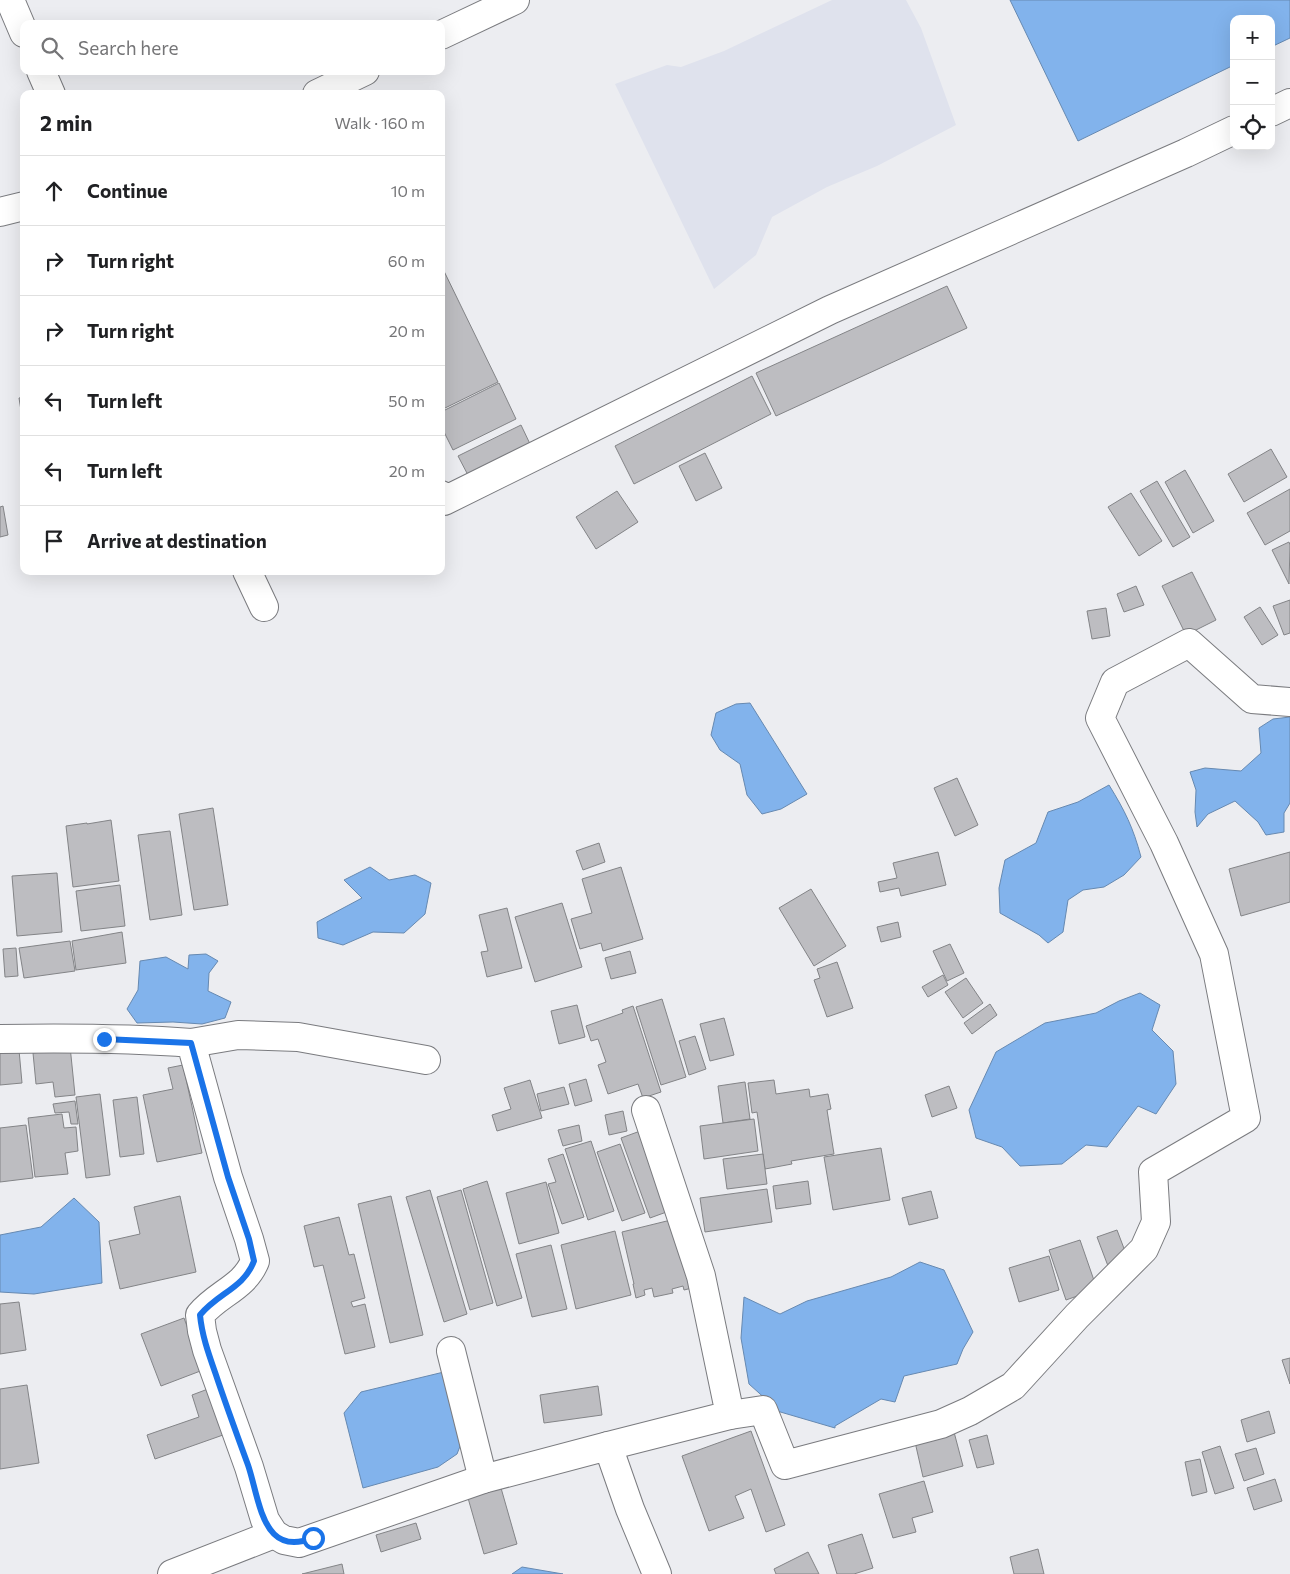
<!DOCTYPE html>
<html lang="en">
<head>
<meta charset="utf-8">
<style>
  :root { --surface:#fff; --page:#f2f2f2; --text:#202124; --muted:#757577; --line:#e0e0e0 }
  body { margin:0; font-family:Commissioner,sans-serif; background:var(--page); color:var(--text) }
  .controls { position:absolute; right:15px; top:15px; display:grid; overflow:hidden; border-radius:10px; box-shadow:0 5px 20px #0002 }
  .controls button { width:45px; height:45px; display:grid; place-items:center; padding:0; border:0; border-bottom:1px solid var(--line); background:var(--surface); color:var(--text); font:25px sans-serif }
  .stop { position:absolute; width:15px; height:15px; margin:-11px; border:4px solid #1a73e8; border-radius:50%; background:#fff }
  .stop.end { background:#1a73e8; border-color:#fff; box-shadow:0 1px 5px #0008 }
  .list { margin:0; padding:0; list-style:none }
  h2 { display:flex; justify-content:space-between; align-items:center; height:65px; margin:0; padding:0 20px; font-size:21px }
  h2 small { font-size:16px; font-weight:400; color:var(--muted) }
  .list li { display:grid; grid-template-columns:32px 1fr auto; gap:15px; align-items:center; box-sizing:border-box; height:70px; padding:0 20px; border-top:1px solid var(--line) }
  .list b { display:block; font-size:19px; white-space:nowrap }
  .list em { font-size:16px; font-style:normal; color:var(--muted) }
  .icon { flex:none; width:28px; height:28px; fill:none; stroke:currentColor; stroke-width:2; stroke-linecap:round; stroke-linejoin:round }
  .map { position:relative; flex:none; width:1290px; height:1574px; overflow:hidden }
  .search { position:absolute; background:var(--surface); box-shadow:0 5px 20px #0002; left:20px; top:20px; width:425px; height:55px; display:flex; align-items:center; gap:12px; box-sizing:border-box; padding:0 18px; border-radius:10px; color:var(--muted); font-size:19px }
  .panel { position:absolute; background:var(--surface); box-shadow:0 5px 20px #0002; left:20px; top:90px; width:425px; height:485px; border-radius:10px }
  .map>svg:first-child { display:block }
</style>
</head>
<body>
<div class="map">
<svg width="1290" height="1574" viewBox="0 0 1290 1574">
  <rect width="100%" height="100%" fill="#ecedf1"/>
  <polygon fill="#dfe2ed" points="832,0 906,0 921,28 956,125 877,166 827,187 772,217 756,255 714,289 615,84 667,65 681,67 724,51"/>
  <g fill="#82b3ec" stroke="#6689b1">
    <polygon points="1010,0 1290,0 1290,38 1271,47 1271,19 1234,19 1234,65 1078,141"/>
    <polygon points="750,703 807,794 781,809 762,814 747,795 740,764 720,750 711,735 716,713 736,704"/>
    <polygon points="1290,717 1290,803 1284,813 1284,832 1266,835 1258,822 1235,801 1208,814 1197,827 1195,812 1196,790 1190,772 1205,768 1241,771 1261,753 1259,728 1273,719"/>
    <path d="M1109 785C1125 811 1133 827 1141 857L1124 875 1104 887 1083 890 1068 900 1063 932 1048 943 1039 935 1000 913 999 888 1005 860 1036 843 1048 812 1078 802Z"/>
    <polygon points="370,867 389,880 415,875 431,883 425,914 404,933 373,932 343,945 318,938 317,922 362,898 344,880"/>
    <polygon points="206,954 218,961 209,973 208,991 231,1002 225,1018 202,1024 173,1022 137,1023 127,1009 138,990 140,961 166,957 188,969 189,955"/>
    <polygon points="1140,993 1160,1005 1152,1030 1173,1051 1176,1084 1156,1114 1138,1106 1107,1147 1086,1145 1062,1164 1020,1166 1002,1147 976,1138 969,1110 996,1052 1045,1023 1096,1013 1119,1001"/>
    <polygon points="74,1198 99,1222 102,1283 34,1294 0,1292 0,1235 41,1227"/>
    <polygon points="920,1262 944,1270 973,1332 963,1349 957,1364 904,1376 895,1402 881,1399 835,1426 835,1428 777,1411 769,1402 749,1384 741,1338 744,1297 780,1314 807,1301 891,1277"/>
    <polygon points="448,1371 466,1431 457,1454 438,1467 363,1488 344,1413 361,1392"/>
    <polygon points="522,1567 563,1574 512,1574"/>
  </g>
  <g fill="#bdbdc1" stroke="#838487">
    <polygon points="441,265 498,382 441,410"/>
    <polygon points="947,286 967,328 776,416 756,373"/>
    <polygon points="752,376 771,414 634,484 615,446"/>
    <polygon points="499,383 516,419 453,450 441,426 441,412"/>
    <polygon points="24,397 24,422 23,423 19,398"/>
    <polygon points="521,425 531,446 469,477 458,456"/>
    <polygon points="1271,449 1287,477 1244,502 1228,474"/>
    <polygon points="705,453 722,488 696,501 679,466"/>
    <polygon points="1185,470 1214,521 1193,533 1165,482"/>
    <polygon points="1157,481 1190,537 1173,547 1140,491"/>
    <polygon points="1290,489 1290,531 1265,545 1247,513"/>
    <polygon points="617,491 638,522 596,549 576,517"/>
    <polygon points="1131,493 1162,541 1139,556 1108,507"/>
    <polygon points="3,506 8,535 0,537 0,507"/>
    <polygon points="1289,542 1290,545 1289,584 1272,550"/>
    <polygon points="1192,572 1216,620 1186,635 1162,586"/>
    <polygon points="1136,586 1144,605 1124,612 1117,594"/>
    <polygon points="1290,600 1290,633 1284,635 1273,606"/>
    <polygon points="1260,607 1278,635 1262,645 1244,617"/>
    <polygon points="1106,608 1110,636 1092,639 1087,611"/>
    <polygon points="957,778 978,825 955,836 934,788"/>
    <polygon points="213,808 228,905 194,910 179,814"/>
    <polygon points="111,820 119,881 73,887 66,826 87,823 87,824"/>
    <polygon points="170,831 182,915 150,920 138,835"/>
    <polygon points="599,843 605,862 583,870 576,851"/>
    <polygon points="938,852 946,885 901,896 899,888 880,892 878,882 897,878 893,863"/>
    <polygon points="1290,852 1290,902 1241,916 1229,869"/>
    <polygon points="621,867 643,939 603,951 601,943 580,949 571,919 592,913 582,879"/>
    <polygon points="57,873 62,932 17,936 12,876"/>
    <polygon points="120,885 125,926 81,931 76,891"/>
    <polygon points="811,889 846,946 814,966 779,908"/>
    <polygon points="562,903 582,967 535,982 515,917"/>
    <polygon points="507,908 522,968 487,977 481,952 488,951 479,915"/>
    <polygon points="898,922 901,937 881,942 877,927"/>
    <polygon points="122,932 126,963 76,970 72,941"/>
    <polygon points="70,941 75,971 24,978 19,948"/>
    <polygon points="950,944 964,973 947,981 933,951"/>
    <polygon points="16,948 18,976 5,977 3,949"/>
    <polygon points="630,951 636,973 611,979 605,958"/>
    <polygon points="837,962 853,1008 827,1017 814,980 820,978 817,969"/>
    <polygon points="943,975 948,985 928,997 922,987"/>
    <polygon points="966,978 983,1003 963,1018 945,992"/>
    <polygon points="662,999 686,1077 661,1085 636,1007"/>
    <polygon points="990,1004 997,1015 972,1034 964,1023"/>
    <polygon points="577,1005 585,1037 559,1044 551,1011"/>
    <polygon points="633,1006 661,1092 643,1098 638,1084 608,1094 598,1065 606,1062 598,1039 591,1041 586,1026 623,1013 622,1010"/>
    <polygon points="724,1018 734,1055 710,1061 700,1024"/>
    <polygon points="695,1036 706,1069 689,1075 679,1041"/>
    <polygon points="70,1046 75,1095 55,1097 53,1082 36,1084 33,1053 50,1051"/>
    <polygon points="19,1050 22,1083 0,1085 0,1052"/>
    <polygon points="183,1065 202,1153 157,1162 143,1095 173,1089 168,1068"/>
    <polygon points="586,1079 592,1101 575,1106 569,1084"/>
    <polygon points="530,1080 542,1118 497,1131 492,1115 511,1109 504,1088"/>
    <polygon points="774,1080 776,1094 809,1089 810,1097 828,1094 831,1109 827,1110 834,1154 791,1161 792,1164 765,1169 757,1112 752,1113 748,1083"/>
    <polygon points="745,1082 750,1119 723,1123 718,1086"/>
    <polygon points="949,1086 957,1108 932,1117 925,1095"/>
    <polygon points="564,1087 569,1104 541,1111 537,1094"/>
    <polygon points="100,1094 110,1175 86,1178 76,1097"/>
    <polygon points="137,1097 144,1154 120,1157 113,1100"/>
    <polygon points="75,1101 78,1124 71,1124 69,1112 55,1113 53,1104"/>
    <polygon points="623,1111 627,1131 609,1135 605,1115"/>
    <polygon points="62,1114 64,1128 76,1127 78,1151 65,1153 68,1174 35,1177 28,1118"/>
    <polygon points="754,1119 758,1151 704,1159 700,1126"/>
    <polygon points="26,1125 33,1178 0,1182 0,1128"/>
    <polygon points="579,1125 582,1141 563,1146 558,1130"/>
    <polygon points="643,1130 672,1210 650,1218 621,1138"/>
    <polygon points="591,1141 614,1211 588,1220 565,1149"/>
    <polygon points="620,1144 645,1213 622,1221 597,1152"/>
    <polygon points="881,1148 890,1200 833,1210 824,1157"/>
    <polygon points="563,1154 584,1217 562,1224 548,1184 556,1182 548,1159"/>
    <polygon points="763,1154 767,1184 727,1189 723,1159"/>
    <polygon points="487,1181 522,1298 497,1306 463,1189"/>
    <polygon points="808,1181 811,1204 776,1209 773,1186"/>
    <polygon points="546,1182 559,1233 519,1244 506,1193"/>
    <polygon points="767,1189 772,1222 705,1232 700,1198"/>
    <polygon points="430,1190 467,1314 444,1322 406,1197"/>
    <polygon points="461,1190 493,1303 470,1310 437,1197"/>
    <polygon points="931,1191 938,1218 909,1225 902,1198"/>
    <polygon points="180,1196 196,1272 120,1289 109,1241 140,1234 134,1207"/>
    <polygon points="391,1196 423,1335 390,1343 358,1204"/>
    <polygon points="339,1217 349,1255 354,1254 365,1298 351,1302 353,1307 365,1304 375,1347 345,1354 323,1265 314,1267 304,1226"/>
    <polygon points="679,1218 696,1287 684,1290 683,1286 672,1289 673,1293 654,1297 652,1288 644,1290 645,1295 636,1298 633,1284 634,1284 622,1232"/>
    <polygon points="1117,1230 1128,1259 1108,1266 1097,1237"/>
    <polygon points="615,1231 631,1295 576,1309 561,1245"/>
    <polygon points="1080,1240 1097,1289 1066,1300 1049,1250"/>
    <polygon points="551,1245 567,1309 532,1317 516,1254"/>
    <polygon points="1049,1256 1059,1290 1019,1302 1009,1268"/>
    <polygon points="19,1302 26,1350 0,1354 0,1304"/>
    <polygon points="184,1318 203,1370 161,1386 141,1334"/>
    <polygon points="1290,1358 1290,1384 1282,1360"/>
    <polygon points="27,1385 39,1463 0,1469 0,1389"/>
    <polygon points="598,1386 602,1415 544,1423 540,1395"/>
    <polygon points="208,1389 223,1435 155,1459 147,1435 199,1417 192,1395"/>
    <polygon points="1269,1411 1275,1433 1247,1442 1241,1420"/>
    <polygon points="751,1431 785,1525 766,1532 751,1489 735,1496 744,1518 709,1531 682,1456"/>
    <polygon points="954,1432 963,1466 923,1477 915,1442"/>
    <polygon points="987,1435 994,1464 977,1468 969,1440"/>
    <polygon points="1220,1446 1234,1488 1215,1494 1202,1452"/>
    <polygon points="1256,1448 1264,1474 1244,1481 1235,1454"/>
    <polygon points="1200,1459 1207,1492 1192,1496 1185,1462"/>
    <polygon points="1275,1479 1282,1501 1254,1510 1247,1488"/>
    <polygon points="499,1481 517,1544 484,1554 466,1491"/>
    <polygon points="924,1481 933,1512 912,1518 916,1532 893,1538 879,1494"/>
    <polygon points="416,1523 421,1539 381,1552 376,1535"/>
    <polygon points="862,1534 873,1568 854,1574 837,1574 828,1545"/>
    <polygon points="1038,1549 1044,1574 1014,1574 1010,1557"/>
    <polygon points="808,1552 819,1574 776,1574 774,1569"/>
    <polygon points="342,1564 344,1574 302,1574"/>
  </g>
  <g fill="none" stroke-linecap="round" stroke-linejoin="round">
    <defs>
      <g id="minor">
        <polyline points="10,0 24,33"/>
        <polyline points="441,35 515,0"/>
        <polyline points="41,71 51,94"/>
        <polyline points="317,94 365,71"/>
        <polyline points="1271,112 1290,103"/>
        <polyline points="0,212 24,206"/>
        <polyline points="441,495 444,501 830,310 1186,153 1234,130"/>
        <polyline points="247,571 264,607"/>
        <path d="M0 1039C64 1038 128 1038 191 1043L228 1177 249 1239 255 1261C244 1288 218 1293 200 1315L202 1331 207 1350 249 1467 265 1520 274 1534 284 1540 299 1543 483 1479 608 1446 630 1509 657 1574"/>
        <polyline points="191,1043 238,1035 298,1037 426,1060"/>
        <polyline points="451,1351 483,1479"/>
        <polyline points="730,1415 763,1410 785,1465 941,1424 970,1411 1013,1386 1077,1316 1144,1249 1156,1222 1153,1172 1246,1118 1214,954 1164,843 1100,718 1115,682 1189,643 1252,699 1290,702"/>
        <polyline points="608,1446 730,1415 701,1276 646,1110"/>
        <polyline points="172,1574 274,1534"/>
      </g>
    </defs>
    <use href="#minor" stroke="#7a7b7f" stroke-width="30"/>
    <use href="#minor" stroke="#fff" stroke-width="28"/>
  </g>
  <g fill="none" stroke-linecap="round" stroke-linejoin="round">
    <path stroke="#1a73e8" stroke-width="6" d="M104 1039 191 1043 228 1177 249 1239 254 1261C244 1288 218 1293 200 1315 202 1336 209 1355 216 1375 226 1405 237 1435 248 1465 255 1485 259 1519 274 1534 285 1545 300 1543 313 1538"/>
  </g>
</svg>
<div class="controls">
<button>+</button>
<button>−</button>
<button><svg class="icon" aria-label="locate" viewBox="0 0 24 24"><circle cx="12" cy="12" r="6"/><path d="M12 2v4M12 18v4M2 12h4M18 12h4"/></svg></button>
</div>
<div class="stop" style="left:313px;top:1538px"></div>
<div class="stop end" style="left:104px;top:1039px"></div>
<div class="search"><svg class="icon" aria-label="search" viewBox="0 0 24 24"><circle cx="10" cy="10" r="6"/><path d="M15 15l6 6"/></svg>Search here</div>
<section class="panel">
<h2>2 min<small>Walk · 160 m</small></h2>
<ul class="list">
<li><svg class="icon" aria-label="ahead" viewBox="0 0 24 24"><path d="M12 20V5M6 11l6-6 6 6"/></svg><div><b>Continue</b></div><em>10 m</em></li>
<li><svg class="icon" aria-label="right" viewBox="0 0 24 24"><path d="M7 20v-9h11M14 6l5 5-5 5"/></svg><div><b>Turn right</b></div><em>60 m</em></li>
<li><svg class="icon" aria-label="right" viewBox="0 0 24 24"><path d="M7 20v-9h11M14 6l5 5-5 5"/></svg><div><b>Turn right</b></div><em>20 m</em></li>
<li><svg class="icon" aria-label="left" viewBox="0 0 24 24"><path d="M17 20v-9H6M10 6l-5 5 5 5"/></svg><div><b>Turn left</b></div><em>50 m</em></li>
<li><svg class="icon" aria-label="left" viewBox="0 0 24 24"><path d="M17 20v-9H6M10 6l-5 5 5 5"/></svg><div><b>Turn left</b></div><em>20 m</em></li>
<li><svg class="icon" aria-label="arrive" viewBox="0 0 24 24"><path d="M6 21V4h12l-3 4 3 4H6"/></svg><div><b>Arrive at destination</b></div></li>
</ul>
</section>
</div>
</body>
</html>
